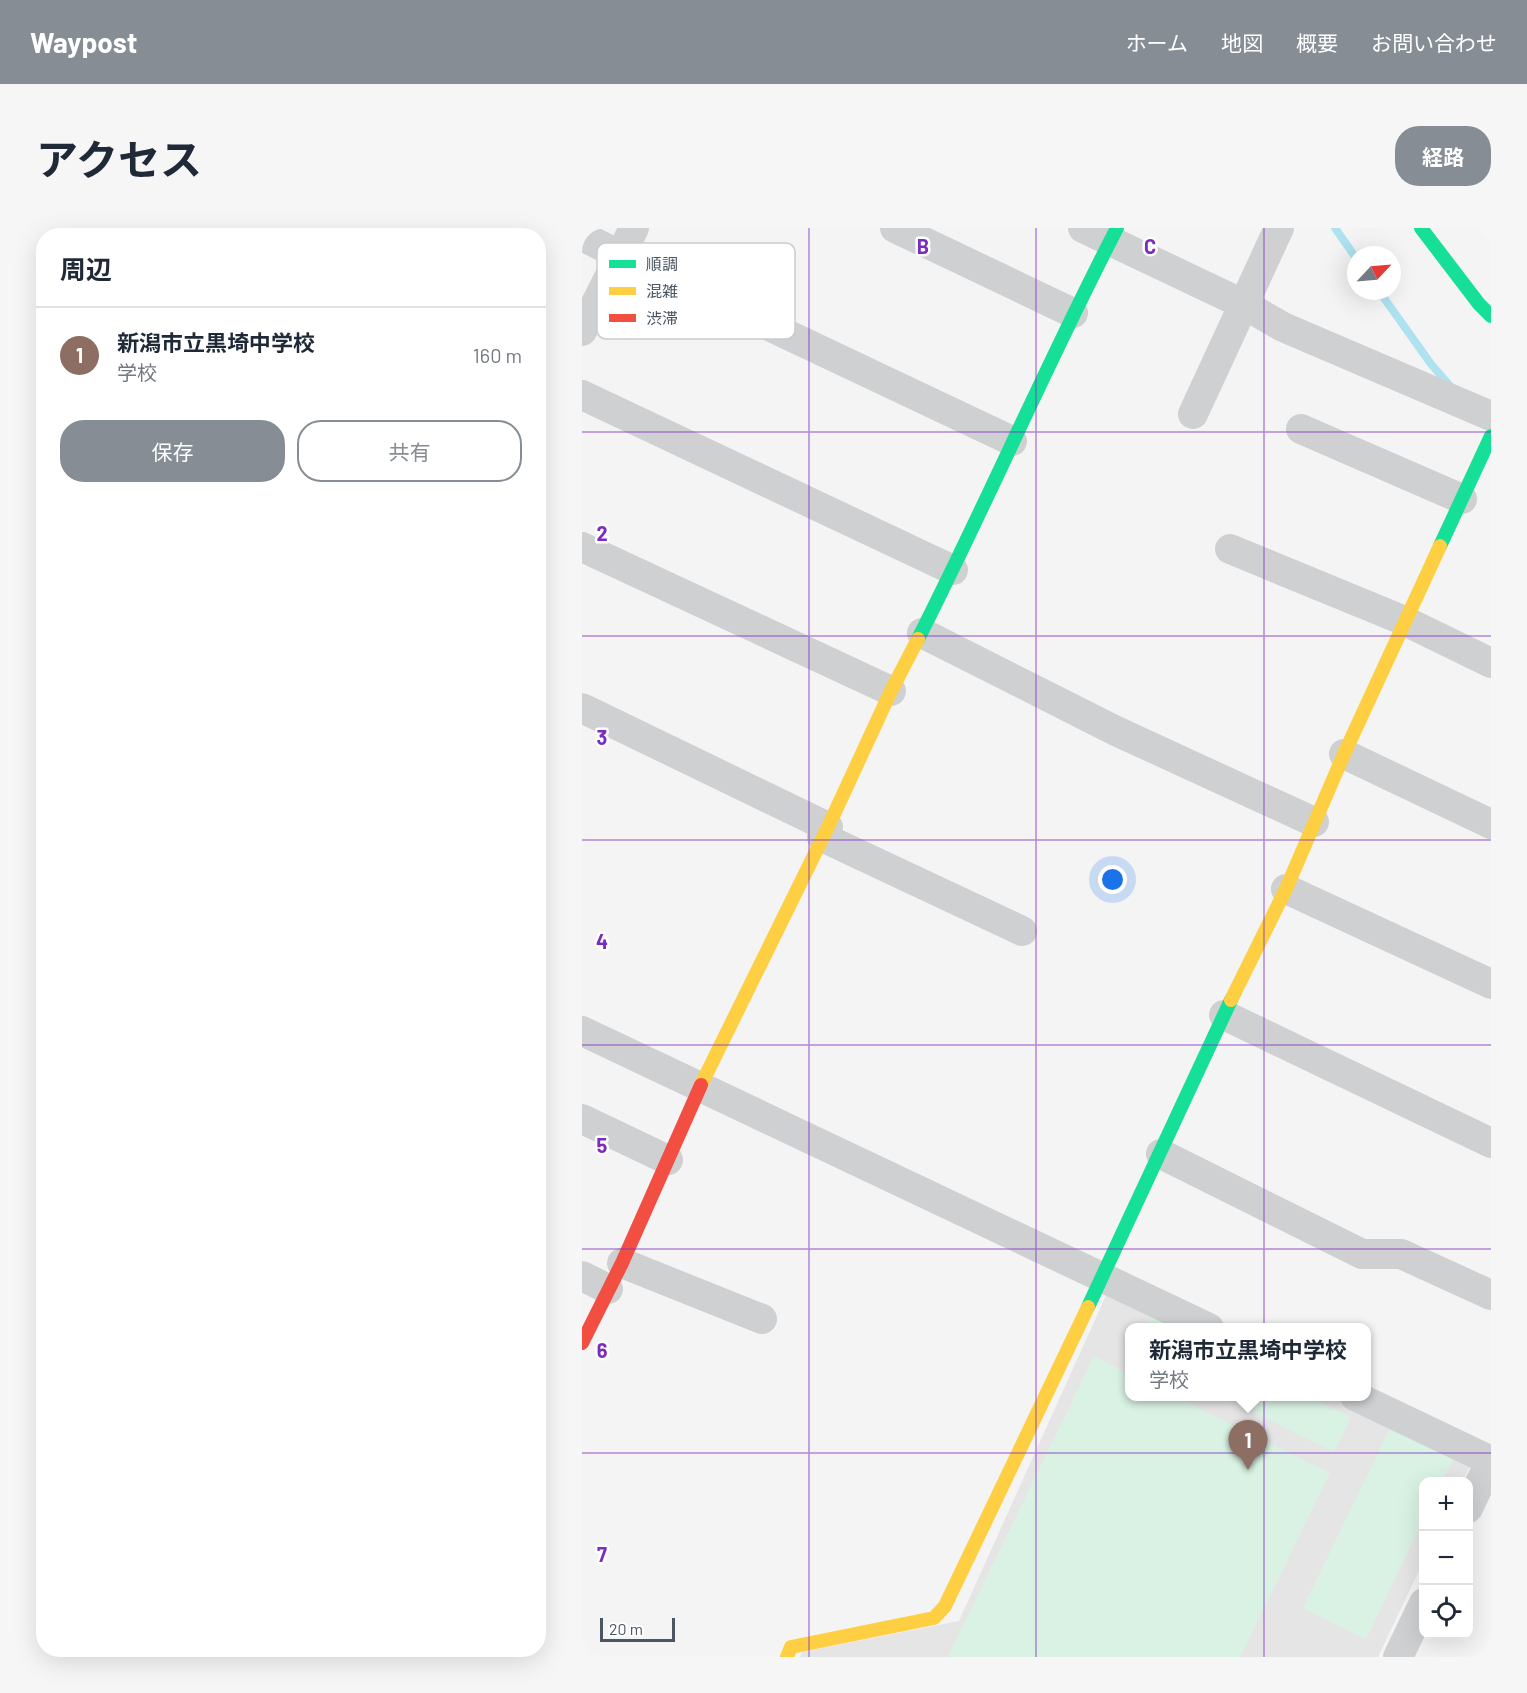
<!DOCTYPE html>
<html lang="ja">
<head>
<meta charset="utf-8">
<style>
  :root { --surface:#fff; --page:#f6f6f7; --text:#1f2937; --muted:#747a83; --line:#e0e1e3; --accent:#868d94 }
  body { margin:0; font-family:Barlow,"Noto Sans JP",sans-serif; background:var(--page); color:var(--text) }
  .controls { position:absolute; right:18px; bottom:18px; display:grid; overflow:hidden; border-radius:12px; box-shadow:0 6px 24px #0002 }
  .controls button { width:54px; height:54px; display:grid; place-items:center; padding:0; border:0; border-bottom:2px solid var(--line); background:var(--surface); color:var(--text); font:30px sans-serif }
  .compass { position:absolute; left:765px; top:18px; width:54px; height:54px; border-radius:50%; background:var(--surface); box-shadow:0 6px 24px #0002; rotate:64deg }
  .scale { position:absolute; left:18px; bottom:15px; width:75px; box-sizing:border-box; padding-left:6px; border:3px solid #4a5661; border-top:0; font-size:16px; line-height:21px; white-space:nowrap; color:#4a5661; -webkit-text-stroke:4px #fff; paint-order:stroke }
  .you { position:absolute; left:531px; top:652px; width:21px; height:21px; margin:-15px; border:4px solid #fff; border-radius:50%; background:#1a73e8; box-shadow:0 0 0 9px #1a73e833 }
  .badge { display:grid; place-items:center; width:39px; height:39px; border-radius:50%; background:var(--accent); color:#fff; font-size:20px; font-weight:700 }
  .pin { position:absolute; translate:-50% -50px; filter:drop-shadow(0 2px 3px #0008) }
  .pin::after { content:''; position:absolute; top:32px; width:21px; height:18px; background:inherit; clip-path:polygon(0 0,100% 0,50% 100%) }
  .popup { position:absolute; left:543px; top:1095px; width:246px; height:78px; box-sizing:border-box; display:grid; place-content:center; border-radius:12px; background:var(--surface); filter:drop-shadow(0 2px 4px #0005); font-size:20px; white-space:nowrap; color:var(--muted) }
  .popup b { font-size:22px; color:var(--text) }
  .popup::after { content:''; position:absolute; left:50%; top:100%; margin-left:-12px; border:12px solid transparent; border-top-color:var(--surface) }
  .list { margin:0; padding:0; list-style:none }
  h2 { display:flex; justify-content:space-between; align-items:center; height:78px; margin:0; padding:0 24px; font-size:26px }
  h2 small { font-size:20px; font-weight:400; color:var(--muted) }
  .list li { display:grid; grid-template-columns:39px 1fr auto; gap:18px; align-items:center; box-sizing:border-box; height:96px; padding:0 24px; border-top:2px solid var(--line) }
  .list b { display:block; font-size:22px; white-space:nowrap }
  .list p { margin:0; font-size:20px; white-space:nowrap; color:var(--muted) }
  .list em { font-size:20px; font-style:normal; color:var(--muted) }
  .actions { display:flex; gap:12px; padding:18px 24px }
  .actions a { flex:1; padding:14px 0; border:2px solid var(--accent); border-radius:24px; text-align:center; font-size:21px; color:var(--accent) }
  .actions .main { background:var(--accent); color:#fff }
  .icon { flex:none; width:33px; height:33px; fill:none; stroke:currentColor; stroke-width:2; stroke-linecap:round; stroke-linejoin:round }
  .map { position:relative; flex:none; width:909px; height:1429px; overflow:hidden; border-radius:24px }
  header { display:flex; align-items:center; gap:36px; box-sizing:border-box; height:84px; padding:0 30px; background:var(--accent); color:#fff }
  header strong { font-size:28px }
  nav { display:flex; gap:33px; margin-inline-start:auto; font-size:21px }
  .intro { display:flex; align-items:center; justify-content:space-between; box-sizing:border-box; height:144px; padding:0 36px }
  h1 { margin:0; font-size:42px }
  .button { padding:15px 27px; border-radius:24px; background:var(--accent); color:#fff; font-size:21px; font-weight:700 }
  main { display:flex; gap:36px; padding:0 36px }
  aside { flex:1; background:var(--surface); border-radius:24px; box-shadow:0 6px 24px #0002 }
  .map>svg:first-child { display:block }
</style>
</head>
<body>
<header>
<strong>Waypost</strong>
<nav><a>ホーム</a><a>地図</a><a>概要</a><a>お問い合わせ</a></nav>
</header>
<div class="intro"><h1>アクセス</h1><a class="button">経路</a></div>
<main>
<aside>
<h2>周辺<small></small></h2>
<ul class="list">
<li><span class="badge" style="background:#8d6e63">1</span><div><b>新潟市立黒埼中学校</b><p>学校</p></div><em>160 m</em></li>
</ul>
<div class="actions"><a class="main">保存</a><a>共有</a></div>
</aside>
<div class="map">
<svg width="909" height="1429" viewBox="0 0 909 1429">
  <rect width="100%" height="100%" fill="#f4f4f4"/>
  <polygon fill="#e6e5e6" points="531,1052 628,1099 548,1100 548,1168 768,1169 892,1230 881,1253 842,1254 841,1334 796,1429 218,1429 220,1424 377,1393"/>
  <g fill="#d9f2e3">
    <polygon points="569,1088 593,1100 564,1100"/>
    <polygon points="512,1128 547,1146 548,1168 594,1169 748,1245 658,1429 366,1429"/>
    <polygon points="679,1168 728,1169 769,1189 752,1224 671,1184"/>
    <polygon points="809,1198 872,1229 860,1253 842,1254 841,1292 784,1411 721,1380"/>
  </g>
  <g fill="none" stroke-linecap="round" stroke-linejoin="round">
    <g stroke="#aee2f0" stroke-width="8">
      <polyline points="753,0 774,30"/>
      <polyline points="797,63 849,136 868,158"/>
    </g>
    <g stroke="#ced0d2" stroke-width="30">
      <polyline points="313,0 491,85"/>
      <polyline points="501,0 663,77 701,99 909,188"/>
      <polyline points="0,8 39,28 430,213"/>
      <polyline points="0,103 52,0"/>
      <polyline points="0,167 371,342"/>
      <polyline points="611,186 697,0"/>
      <polyline points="719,201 880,271"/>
      <polyline points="0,319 309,463"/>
      <polyline points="648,321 823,393 909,435"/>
      <polyline points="340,405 534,503 732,594"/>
      <polyline points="0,480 246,599"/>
      <polyline points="762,526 909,596"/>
      <polyline points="240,609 440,703"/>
      <polyline points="704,661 909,756"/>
      <polyline points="642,787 909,915"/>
      <polyline points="0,803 627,1100"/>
      <polyline points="0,891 86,932"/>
      <polyline points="579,926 780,1026 819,1026 909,1067"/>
      <polyline points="40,1035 180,1091"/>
      <polyline points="0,1048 26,1061"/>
      <polyline points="773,1168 909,1233"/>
      <polyline points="886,1280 909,1232"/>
      <polyline points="816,1429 842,1375"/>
    </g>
    <g stroke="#16e098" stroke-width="14">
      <polyline points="839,0 897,76 909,88"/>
      <polyline points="858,318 909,208"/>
      <path d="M336 411C405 275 465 135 535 0"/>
      <polyline points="506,1079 649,772"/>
    </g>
    <g stroke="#ffcf43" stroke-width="14">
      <polyline points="649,772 704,661 762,526 858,318"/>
      <polyline points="119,857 246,599 309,463 336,411"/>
      <polyline points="205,1429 209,1419 352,1390 363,1378 506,1079"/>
    </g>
    <polyline stroke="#f24e42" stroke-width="14" points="0,1115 40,1035 119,857"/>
  </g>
  <path fill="none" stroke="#7b2cbf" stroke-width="1.5" stroke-opacity="0.55" d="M227 0V1429M454 0V1429M682 0V1429M0 204H909M0 408H909M0 612H909M0 817H909M0 1021H909M0 1225H909"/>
  <rect x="15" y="15" width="198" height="96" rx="9" fill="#fff" stroke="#c9ccd0" stroke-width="1.5"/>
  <rect x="27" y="32" width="27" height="8" fill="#16e098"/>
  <rect x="27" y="59" width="27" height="8" fill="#ffcf43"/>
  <rect x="27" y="86" width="27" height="8" fill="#f24e42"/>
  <g font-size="16" fill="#4a5661">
    <text x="64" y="42">順調</text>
    <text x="64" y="69">混雑</text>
    <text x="64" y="96">渋滞</text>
  </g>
  <g font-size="20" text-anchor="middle" font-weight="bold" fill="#7b2cbf" stroke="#fff" stroke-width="5" stroke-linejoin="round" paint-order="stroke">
    <text x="341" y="26">B</text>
    <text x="568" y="26">C</text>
    <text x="20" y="313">2</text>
    <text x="20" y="517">3</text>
    <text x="20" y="721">4</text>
    <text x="20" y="925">5</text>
    <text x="20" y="1130">6</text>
    <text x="20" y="1334">7</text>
  </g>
</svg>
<div class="controls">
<button>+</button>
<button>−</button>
<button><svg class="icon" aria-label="locate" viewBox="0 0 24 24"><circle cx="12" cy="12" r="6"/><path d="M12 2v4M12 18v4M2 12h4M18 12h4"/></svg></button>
</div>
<svg class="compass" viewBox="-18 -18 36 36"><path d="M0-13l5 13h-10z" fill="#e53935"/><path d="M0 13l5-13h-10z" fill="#747a83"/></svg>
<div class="scale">20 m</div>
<div class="you"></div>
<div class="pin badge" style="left:666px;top:1242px;background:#8d6e63">1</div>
<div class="popup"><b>新潟市立黒埼中学校</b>学校</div>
</div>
</main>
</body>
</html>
